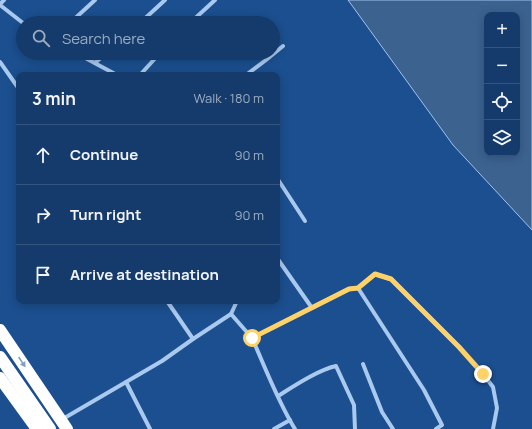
<!DOCTYPE html>
<html lang="en">
<head>
<meta charset="utf-8">
<style>
  :root { --surface:#143b6b; --page:#214673; --text:#f1f3f6; --muted:#9dadc1; --line:#33557e }
  body { margin:0; font-family:Manrope,sans-serif; background:var(--page); color:var(--text) }
  .controls { position:absolute; right:12px; top:12px; display:grid; overflow:hidden; border-radius:8px; box-shadow:0 2px 10px #0003 }
  .controls button { width:36px; height:36px; display:grid; place-items:center; padding:0; border:0; border-bottom:1px solid var(--line); background:var(--surface); color:var(--text); font:20px sans-serif }
  .stop { position:absolute; width:12px; height:12px; margin:-9px; border:3px solid #ffd166; border-radius:50%; background:#fff }
  .stop.end { background:#ffd166; border-color:#fff; box-shadow:0 1px 4px #0008 }
  .list { margin:0; padding:0; list-style:none }
  h2 { display:flex; justify-content:space-between; align-items:center; height:52px; margin:0; padding:0 16px; font-size:17px }
  h2 small { font-size:13px; font-weight:400; color:var(--muted) }
  .list li { display:grid; grid-template-columns:26px 1fr auto; gap:12px; align-items:center; box-sizing:border-box; height:60px; padding:0 16px; border-top:1px solid var(--line) }
  .list b { display:block; font-size:15px; white-space:nowrap }
  .list em { font-size:13px; font-style:normal; color:var(--muted) }
  .icon { flex:none; width:22px; height:22px; fill:none; stroke:currentColor; stroke-width:2; stroke-linecap:round; stroke-linejoin:round }
  .map { position:relative; flex:none; width:532px; height:429px; overflow:hidden }
  .search { position:absolute; background:var(--surface); box-shadow:0 2px 10px #0003; left:16px; top:16px; width:264px; height:44px; display:flex; align-items:center; gap:10px; box-sizing:border-box; padding:0 14px; border-radius:22px; color:var(--muted); font-size:15px }
  .panel { position:absolute; background:var(--surface); box-shadow:0 2px 10px #0003; left:16px; top:72px; width:264px; height:232px; border-radius:8px }
  .map>svg:first-child { display:block }
</style>
</head>
<body>
<div class="map">
<svg width="532" height="429" viewBox="0 0 532 429">
  <rect width="100%" height="100%" fill="#1b4f8f"/>
  <path fill="#3c6290" stroke="#9cc4f0" fill-rule="evenodd" d="M348 0H532V230L453 145ZM487 15H517V153H487Z"/>
  <g fill="none" stroke-linecap="round" stroke-linejoin="round">
    <g stroke="#a9c9ee" stroke-width="4">
      <polyline points="0,4 4,0"/>
      <polyline points="0,5 23,23"/>
      <polyline points="70,23 95,0"/>
      <polyline points="140,23 165,0"/>
      <polyline points="190,23 215,0"/>
      <polyline points="76,53 117,75"/>
      <polyline points="0,62 19,89"/>
      <polyline points="95,63 106,53"/>
      <polyline points="140,75 160,53"/>
      <polyline points="246,75 266,60 283,46"/>
      <polyline points="277,178 305,221"/>
      <polyline points="277,258 312,308"/>
      <polyline points="358,288 424,390 442,425 436,429"/>
      <polyline points="167,301 193,339"/>
      <polyline points="231,314 252,338"/>
      <polyline points="363,364 382,412 393,429"/>
      <polyline points="126,382 150,429"/>
      <path d="M278 396C294 386 318 370 336 366L354 405 355 429"/>
      <polyline points="61,420 162,361 193,339 231,314 237,301"/>
      <polyline points="274,429 290,420"/>
      <path d="M295 429C278 402 265 367 252 338L349 289 358 288 375 274 391 279 459 347 483 374 493 387 497 408 493 429"/>
    </g>
    <g stroke="#fff" stroke-width="12">
      <polyline points="0,330 67,429"/>
      <polyline points="0,357 50,429"/>
      <polyline points="0,378 37,429"/>
    </g>
  </g>
  <defs><path id="oneway-solid" d="M-6-.8H1V-3.2L6.5 0L1 3.2V.8H-6Z"/></defs>
  <use fill="#829ec1" href="#oneway-solid" transform="translate(22 362) rotate(56)"/>
  <g fill="none" stroke-linecap="round" stroke-linejoin="round">
    <polyline stroke="#ffd166" stroke-width="5" points="252,338 349,289 358,288 375,274 391,279 459,347 483,374"/>
  </g>
</svg>
<div class="controls">
<button>+</button>
<button>−</button>
<button><svg class="icon" aria-label="locate" viewBox="0 0 24 24"><circle cx="12" cy="12" r="6"/><path d="M12 2v4M12 18v4M2 12h4M18 12h4"/></svg></button>
<button><svg class="icon" aria-label="layers" viewBox="0 0 24 24"><path d="M12 4l9 5-9 5-9-5zM3 14l9 5 9-5"/></svg></button>
</div>
<div class="stop" style="left:252px;top:338px"></div>
<div class="stop end" style="left:483px;top:374px"></div>
<div class="search"><svg class="icon" aria-label="search" viewBox="0 0 24 24"><circle cx="10" cy="10" r="6"/><path d="M15 15l6 6"/></svg>Search here</div>
<section class="panel">
<h2>3 min<small>Walk · 180 m</small></h2>
<ul class="list">
<li><svg class="icon" aria-label="ahead" viewBox="0 0 24 24"><path d="M12 20V5M6 11l6-6 6 6"/></svg><div><b>Continue</b></div><em>90 m</em></li>
<li><svg class="icon" aria-label="right" viewBox="0 0 24 24"><path d="M7 20v-9h11M14 6l5 5-5 5"/></svg><div><b>Turn right</b></div><em>90 m</em></li>
<li><svg class="icon" aria-label="arrive" viewBox="0 0 24 24"><path d="M6 21V4h12l-3 4 3 4H6"/></svg><div><b>Arrive at destination</b></div></li>
</ul>
</section>
</div>
</body>
</html>
